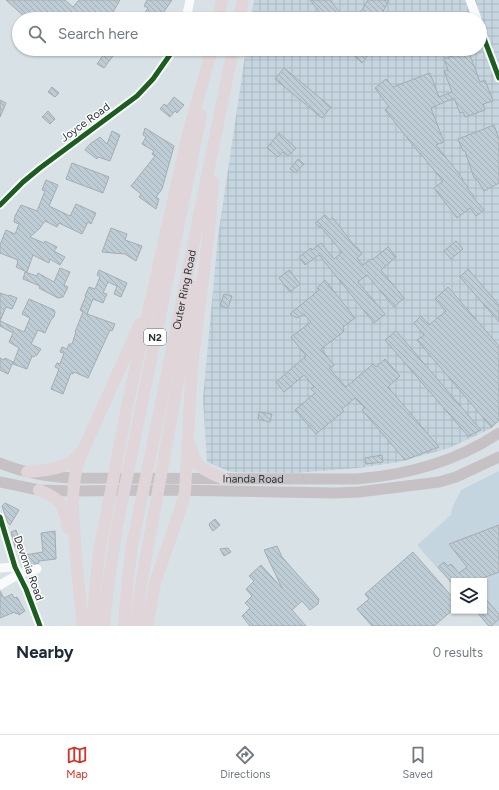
<!DOCTYPE html>
<html lang="en">
<head>
<meta charset="utf-8">
<style>
  :root { --surface:#fff; --page:#f2f2f3; --text:#1f2937; --muted:#747a83; --line:#e0e1e3; --accent:#d93025 }
  body { margin:0; font-family:Figtree,sans-serif; background:var(--page); color:var(--text) }
  .controls { position:absolute; right:12px; bottom:12px; display:grid; overflow:hidden; border-radius:0px; box-shadow:0 1px 3px #0004 }
  .controls button { width:36px; height:36px; display:grid; place-items:center; padding:0; border:0; border-bottom:1px solid var(--line); background:var(--surface); color:var(--text); font:20px sans-serif }
  .list { margin:0; padding:0; list-style:none }
  h2 { display:flex; justify-content:space-between; align-items:center; height:52px; margin:0; padding:0 16px; font-size:17px }
  h2 small { font-size:13px; font-weight:400; color:var(--muted) }
  .icon { flex:none; width:22px; height:22px; fill:none; stroke:currentColor; stroke-width:2; stroke-linecap:round; stroke-linejoin:round }
  .map { position:relative; flex:none; width:499px; height:626px; overflow:hidden }
  .search { position:absolute; background:var(--surface); box-shadow:0 1px 3px #0004; left:12px; right:12px; top:12px; height:44px; display:flex; align-items:center; gap:10px; box-sizing:border-box; padding:0 14px; border-radius:22px; color:var(--muted); font-size:15px }
  .sheet { height:108px; background:var(--surface) }
  nav { display:flex; justify-content:space-around; align-items:center; box-sizing:border-box; height:56px; border-top:1px solid var(--line); background:var(--surface); font-size:11px; color:var(--muted) }
  nav a { display:grid; justify-items:center; gap:2px }
  nav .on { color:var(--accent) }
  .map>svg:first-child { display:block }
</style>
</head>
<body>
<div class="map">
<svg width="499" height="626" viewBox="0 0 499 626">
  <defs>
    <pattern id="industrial-grid" width="8" height="8" patternUnits="userSpaceOnUse"><rect width="8" height="8" fill="#c5d5df"/><path d="M0 4h8M4 0v8" fill="none" stroke="#a9b7c0"/></pattern>
    <pattern id="building-back-hatch" width="6" height="6" patternUnits="userSpaceOnUse"><rect width="6" height="6" fill="#becdd5"/><path d="M-1 5l2 2M0 0l6 6M5-1l2 2" fill="none" stroke="#a3b0b7"/></pattern>
  </defs>
  <rect width="100%" height="100%" fill="#d8e1e5"/>
  <polygon fill="#c5d5df" points="499,471 499,626 488,626 475,611 484,611 484,581 454,581 454,587 417,545 451,515 452,508 461,490"/>
  <polygon fill="url(#industrial-grid)" points="254,0 499,0 499,422 492,428 449,448 399,462 359,468 294,473 231,472 207,462 203,398 218,237 246,49 480,49 480,19 251,19"/>
  <g fill="url(#building-back-hatch)" stroke="#a5acb0">
    <polygon points="6,0 65,0 73,7 79,0 120,0 109,19 27,19"/>
    <polygon points="147,0 172,0 161,16 159,14 156,19 147,19 143,16 148,8 144,6"/>
    <polygon points="310,0 330,0 345,19 325,19"/>
    <polygon points="368,0 389,0 379,19 371,19 360,13"/>
    <polygon points="347,49 362,49 368,55 362,63"/>
    <polygon points="468,50 480,82 485,80 493,101 483,104 485,110 465,117 463,112 460,113 454,98 431,108 444,142 436,145 463,179 462,180 468,187 467,188 474,196 473,197 484,210 476,216 470,208 457,218 434,188 443,181 420,153 420,154 385,110 389,107 375,88 386,79 393,87 430,73 439,97 452,92 444,71 448,70 444,59"/>
    <polygon points="106,51 113,56 104,68 97,64"/>
    <polygon points="284,68 331,107 322,118 275,79"/>
    <polygon points="52,87 59,93 55,97 48,92"/>
    <polygon points="174,97 184,105 177,113 175,111 170,117 160,109 164,104 167,106"/>
    <polygon points="0,100 6,103 0,117"/>
    <polygon points="48,111 55,119 50,124 42,117"/>
    <polygon points="494,125 499,139 499,183 484,191 476,178 474,178 465,151 463,151 458,139"/>
    <polygon points="145,128 174,146 162,189 156,197 159,199 156,209 139,197 141,194 131,186 155,156 152,154 154,151 142,144 146,137 143,135"/>
    <polygon points="112,131 120,135 110,161 98,157 97,159 85,150 90,144 100,137 107,144"/>
    <polygon points="279,133 296,148 288,156 283,152 278,157 267,148"/>
    <polygon points="298,159 304,164 296,173 290,169"/>
    <polygon points="72,163 109,177 103,193 66,179"/>
    <polygon points="46,180 58,185 49,206 70,216 76,204 96,213 91,224 88,222 82,234 59,223 57,227 45,221 40,228 30,237 44,243 45,241 57,247 54,251 65,257 60,265 50,259 49,263 33,255 27,272 16,267 18,262 17,262 18,260 0,253 0,245 6,230 15,234 19,224 14,222 15,216 21,205 37,211 45,191 42,190"/>
    <polygon points="325,215 330,220 333,218 356,248 357,247 362,254 357,258 363,265 371,259 372,260 388,247 396,257 381,270 404,298 394,307 367,275 358,282 385,314 374,323 319,255 305,265 299,257 311,248 312,250 321,243 334,259 342,252 320,226 319,227 315,223"/>
    <polygon points="111,228 127,234 125,240 142,246 136,261 125,254 102,252"/>
    <polygon points="456,241 463,249 451,259 444,251"/>
    <polygon points="60,268 70,272 64,285 68,287 63,297 58,298 39,288 40,286 23,279 25,272 37,276 38,273 54,282"/>
    <polygon points="468,269 499,305 499,322 460,277"/>
    <polygon points="99,270 127,283 121,297 114,294 117,286 108,282 103,293 107,294 103,303 93,299 87,314 115,324 112,331 110,330 88,378 74,372 73,374 71,373 63,394 51,389 59,369 55,367 57,363 60,364 64,353 60,352 62,347 67,349 69,344 72,344 76,332 75,332 83,312 80,310 86,296 85,296 89,287 95,289 100,277 97,275"/>
    <polygon points="289,270 300,284 290,292 279,278"/>
    <polygon points="325,280 355,318 343,327 344,329 343,332 321,349 334,365 329,368 346,387 373,364 376,367 385,359 400,376 388,387 439,447 405,460 362,410 365,408 355,398 342,409 344,411 316,434 295,410 315,393 311,389 314,387 304,375 284,392 276,382 306,356 291,337 311,322 304,314 297,318 290,314 319,290 317,288"/>
    <polygon points="448,287 499,346 499,420 491,427 417,340 424,335 414,323 421,316 429,325 446,311 435,299"/>
    <polygon points="0,293 9,296 9,295 17,298 12,309 6,307 0,321 24,332 30,318 22,314 29,299 54,310 55,312 54,317 51,320 45,333 38,330 31,344 41,349 37,355 36,355 34,357 32,356 27,369 13,364 19,348 9,342 13,333 0,326"/>
    <polygon points="224,294 232,296 228,308 220,306"/>
    <polygon points="396,331 404,340 481,430 468,436 385,340"/>
    <polygon points="0,358 4,360 5,358 13,362 8,374 0,370"/>
    <polygon points="259,412 272,414 270,422 258,419"/>
    <polygon points="382,455 383,462 366,464 365,458"/>
    <polygon points="5,503 19,510 10,525 8,523 2,506"/>
    <polygon points="215,519 220,525 213,531 210,527 209,524"/>
    <polygon points="499,525 499,572 475,581 454,581 454,585 438,567 444,562 448,566 451,564 459,573 467,567 449,544"/>
    <polygon points="16,530 21,545 15,547 11,532"/>
    <polygon points="55,531 56,559 39,561 39,563 26,566 25,555 43,552 41,533"/>
    <polygon points="277,546 282,557 319,599 318,604 310,610 302,601 292,610 306,626 250,626 242,616 250,608 245,603 252,596 246,589 254,581 249,576 261,565 282,588 264,550"/>
    <polygon points="228,548 231,552 224,556 220,549"/>
    <polygon points="413,552 454,599 454,609 434,626 372,626 357,609 369,599 365,594"/>
    <polygon points="0,591 4,598 12,594 14,598 17,597 25,611 19,615 18,613 16,614 15,612 0,618"/>
    <polygon points="484,597 499,614 499,619 491,626 489,626 476,611 484,611"/>
  </g>
  <g fill="none" stroke-linecap="round" stroke-linejoin="round">
    <g stroke="#f9fafb" stroke-width="9">
      <polyline points="470,0 477,19"/>
      <polyline points="186,19 190,0"/>
      <polyline points="480,28 499,78"/>
      <polyline points="0,205 23,182 40,168 137,96 153,79 174,49"/>
      <polyline points="0,517 15,567 26,589 40,626"/>
      <polyline points="0,568 15,567"/>
      <polyline points="0,585 19,574 37,569"/>
    </g>
    <g stroke="#c6c1c4" stroke-width="11">
      <path id="s1" d="M0 463C24 473 48 477 74 478L357 479C406 475 457 461 499 433"/>
      <polyline points="0,482 39,490 72,491 166,490 335,493 359,492 439,482 456,477 499,457"/>
    </g>
    <g stroke="#e0d5d9" stroke-width="12">
      <polyline points="218,19 222,0"/>
      <polyline points="239,19 243,0"/>
      <path d="M191 447C194 469 207 471 224 479"/>
      <path d="M27 472C47 470 68 470 80 453"/>
      <path d="M39 490C62 500 63 503 68 528"/>
      <path d="M83 626C80 598 77 571 75 543 73 512 70 487 80 457L140 324"/>
      <polyline points="93,626 94,601 99,553 127,407 188,134 212,49"/>
      <polyline points="104,626 107,595 117,526 201,115"/>
      <path id="s2" d="M124 626 128 577 132 546 233 49"/>
      <polyline points="136,626 141,585 180,370 193,287"/>
      <polyline points="147,626 155,583 183,501 185,491 192,365 209,231 213,182"/>
    </g>
    <defs>
      <g id="cycleway">
        <polyline points="480,28 499,78"/>
        <polyline points="0,205 23,182 40,168 137,96 153,79 174,49"/>
        <polyline points="0,517 15,567 26,589 40,626"/>
      </g>
    </defs>
    <use href="#cycleway" stroke="#fff" stroke-width="8"/>
    <use href="#cycleway" stroke="#1b5e20" stroke-width="5"/>
  </g>
  <g text-anchor="middle" stroke-width="3" stroke-linejoin="round" paint-order="stroke">
    <rect fill="#fff" stroke="#696d70" stroke-width="1" x="144" y="329" width="22" height="16" rx="3"/>
    <g font-size="10" font-weight="bold" fill="#292f33">
      <text x="155" y="341">N2</text>
    </g>
    <g font-size="11" fill="#292f33" stroke="#fff">
      <text transform="translate(85 122) rotate(-36)" y="4">Joyce Road</text>
      <text dy="4" stroke="none"><textPath href="#s2" startOffset="342">Outer Ring Road</textPath></text>
      <text dy="4" stroke="none"><textPath href="#s1" startOffset="255">Inanda Road</textPath></text>
      <text transform="translate(29 568) rotate(70)" y="4">Devonia Road</text>
    </g>
  </g>
</svg>
<div class="controls">
<button><svg class="icon" aria-label="layers" viewBox="0 0 24 24"><path d="M12 4l9 5-9 5-9-5zM3 14l9 5 9-5"/></svg></button>
</div>
<div class="search"><svg class="icon" aria-label="search" viewBox="0 0 24 24"><circle cx="10" cy="10" r="6"/><path d="M15 15l6 6"/></svg>Search here</div>
</div>
<section class="sheet">
<h2>Nearby<small>0 results</small></h2>
<ul class="list">
</ul>
</section>
<nav>
<a class="on"><svg class="icon" aria-label="map" viewBox="0 0 24 24"><path d="M3 6l6-2 6 2 6-2v14l-6 2-6-2-6 2zM9 4v14M15 6v14"/></svg>Map</a>
<a><svg class="icon" aria-label="directions" viewBox="0 0 24 24"><path d="M12 3l9 9-9 9-9-9zM9 14v-3h6M13 9l2 2-2 2"/></svg>Directions</a>
<a><svg class="icon" aria-label="saved" viewBox="0 0 24 24"><path d="M7 4h10v16l-5-4-5 4z"/></svg>Saved</a>
</nav>
</body>
</html>
